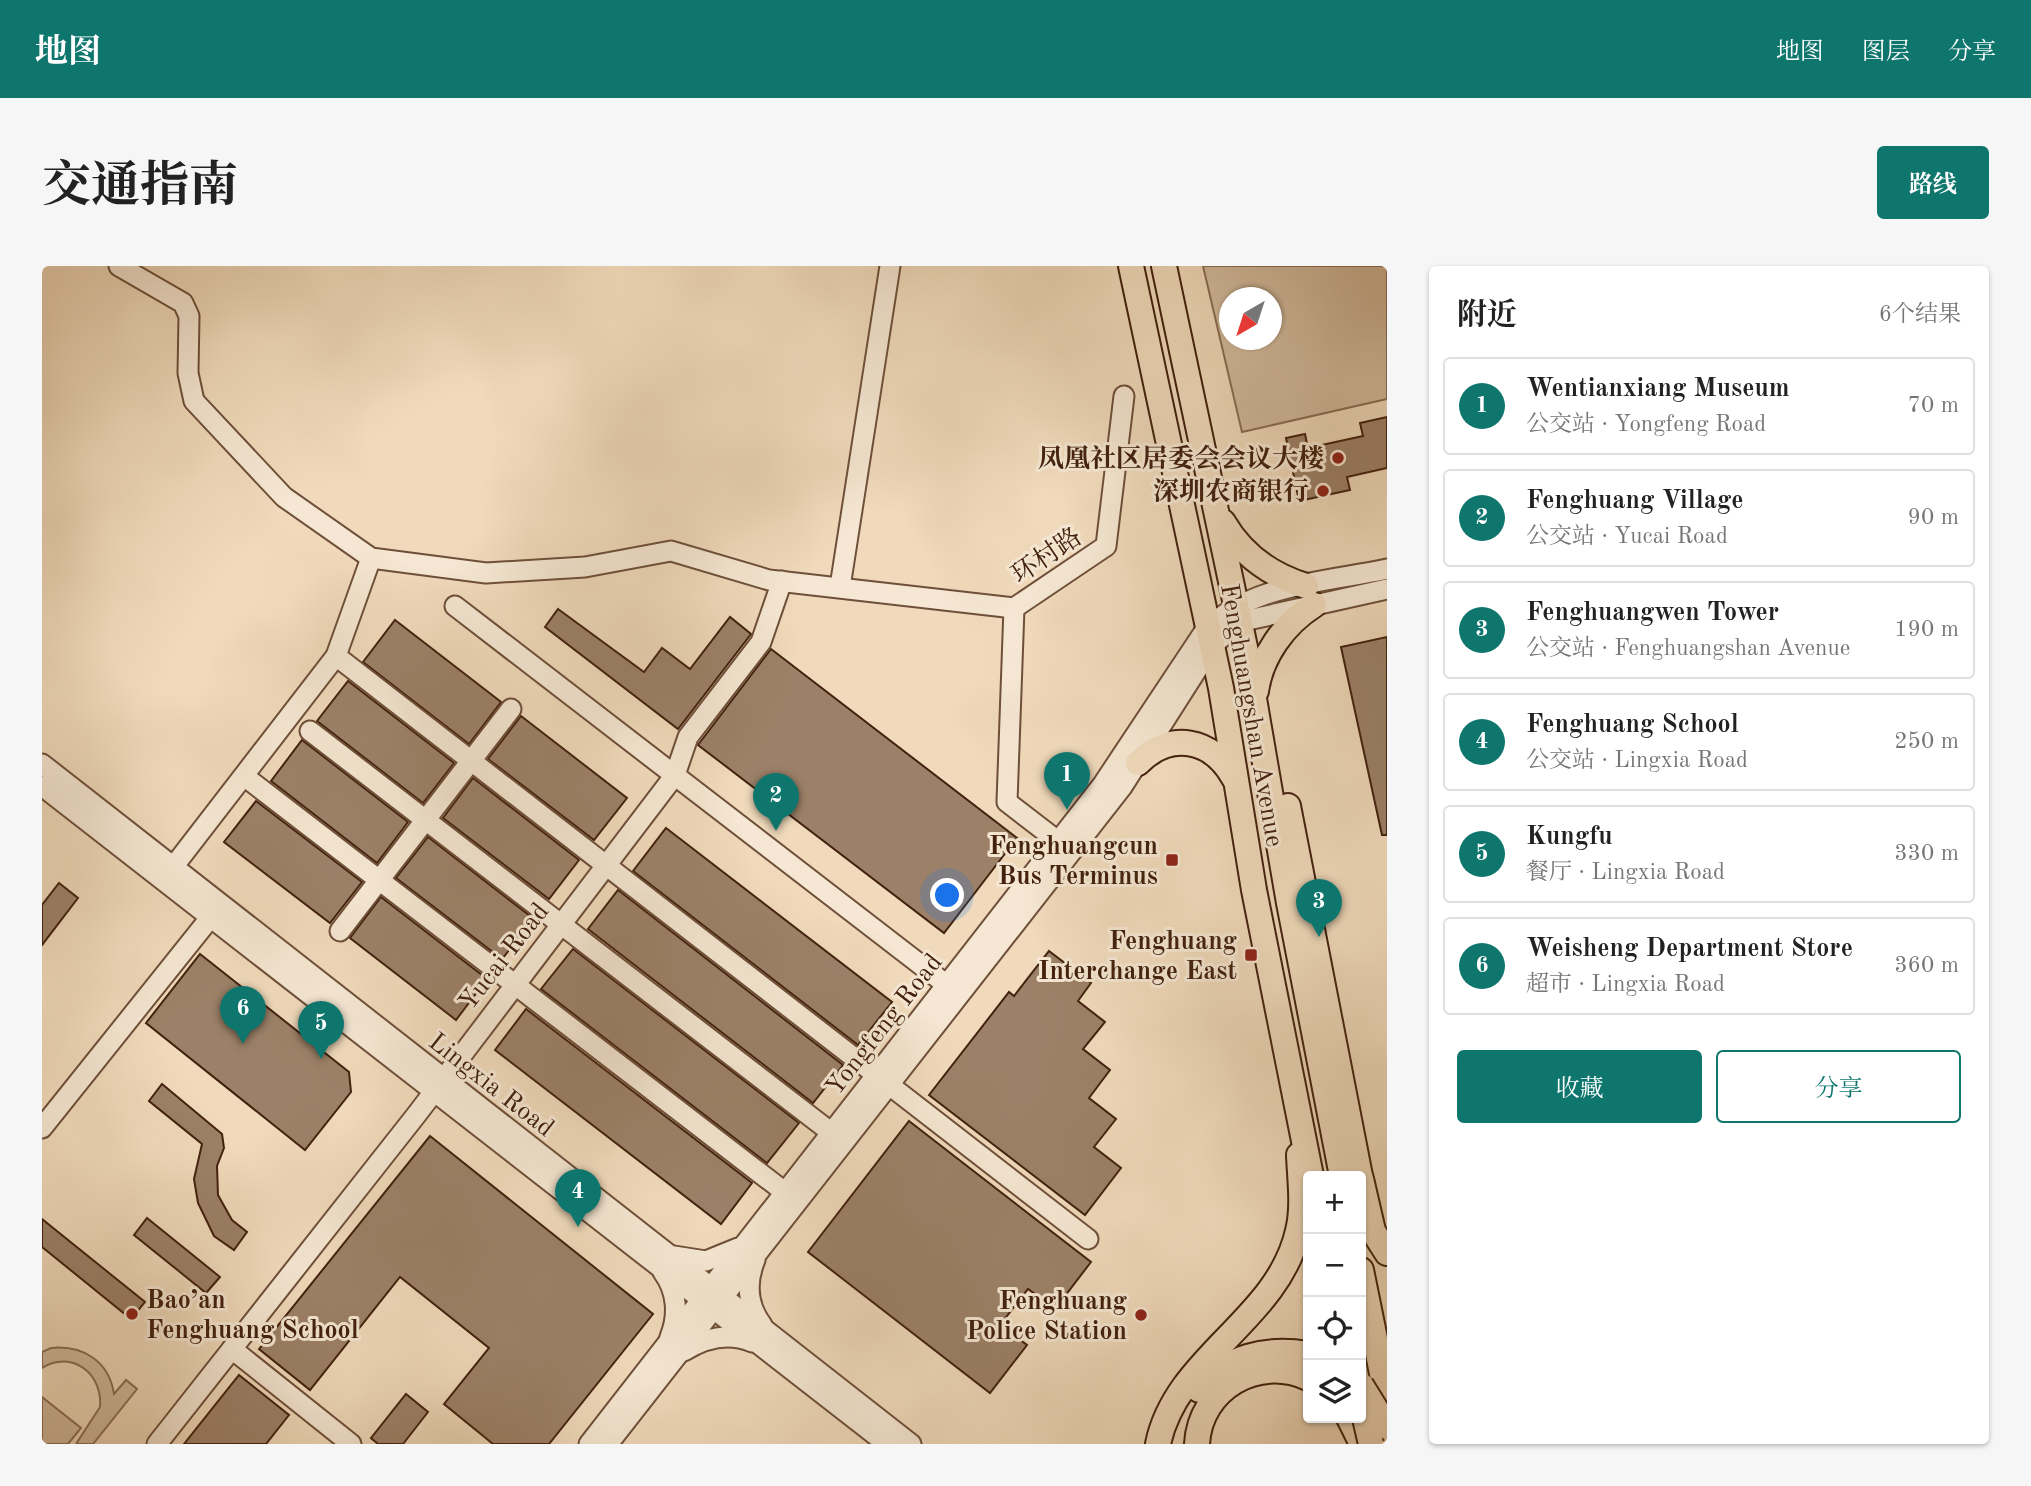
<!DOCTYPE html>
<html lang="zh">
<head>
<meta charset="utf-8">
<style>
  :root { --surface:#fff; --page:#f6f6f6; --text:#222; --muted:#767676; --line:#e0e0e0; --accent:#0f766e }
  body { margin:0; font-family:"Old Standard TT","Noto Serif SC",serif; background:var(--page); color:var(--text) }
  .controls { position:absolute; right:21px; bottom:21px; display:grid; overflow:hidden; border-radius:7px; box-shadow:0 2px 5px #0004 }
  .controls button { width:63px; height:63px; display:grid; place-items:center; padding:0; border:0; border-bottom:2px solid var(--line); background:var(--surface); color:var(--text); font:35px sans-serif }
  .compass { position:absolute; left:1177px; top:21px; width:63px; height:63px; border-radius:50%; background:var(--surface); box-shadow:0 2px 5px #0004; rotate:219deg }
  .you { position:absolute; left:906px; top:630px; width:24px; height:24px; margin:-18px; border:5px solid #fff; border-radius:50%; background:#1a73e8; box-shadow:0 0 0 10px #1a73e833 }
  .badge { display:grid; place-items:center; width:46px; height:46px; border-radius:50%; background:var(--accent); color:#fff; font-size:23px; font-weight:700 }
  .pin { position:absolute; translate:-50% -58px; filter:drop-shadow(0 2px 4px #0008) }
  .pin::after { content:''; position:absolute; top:37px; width:24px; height:21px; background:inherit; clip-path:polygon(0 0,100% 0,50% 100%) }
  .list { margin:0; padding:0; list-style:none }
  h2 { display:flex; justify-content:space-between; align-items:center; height:91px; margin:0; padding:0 28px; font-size:30px }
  h2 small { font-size:23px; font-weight:400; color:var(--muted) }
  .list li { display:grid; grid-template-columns:46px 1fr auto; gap:21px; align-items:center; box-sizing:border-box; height:98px; margin:0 14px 14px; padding:0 14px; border:2px solid var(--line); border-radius:7px }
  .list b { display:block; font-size:26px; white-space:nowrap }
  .list p { margin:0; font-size:23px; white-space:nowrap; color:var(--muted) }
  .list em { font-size:23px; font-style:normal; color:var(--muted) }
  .actions { display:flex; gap:14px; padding:21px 28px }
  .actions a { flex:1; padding:16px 0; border:2px solid var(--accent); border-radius:7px; text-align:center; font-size:24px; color:var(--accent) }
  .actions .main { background:var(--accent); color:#fff }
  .icon { flex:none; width:38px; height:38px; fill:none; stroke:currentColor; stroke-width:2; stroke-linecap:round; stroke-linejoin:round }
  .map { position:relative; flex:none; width:1345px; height:1178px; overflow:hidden; border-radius:7px }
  header { display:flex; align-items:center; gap:42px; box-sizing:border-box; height:98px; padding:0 35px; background:var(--accent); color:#fff }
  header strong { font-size:33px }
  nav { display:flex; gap:38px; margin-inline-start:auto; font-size:24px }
  .intro { display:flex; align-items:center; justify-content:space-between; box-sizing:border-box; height:168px; padding:0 42px }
  h1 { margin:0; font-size:49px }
  .button { padding:18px 32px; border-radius:7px; background:var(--accent); color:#fff; font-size:24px; font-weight:700 }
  main { display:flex; gap:42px; padding:0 42px }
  aside { flex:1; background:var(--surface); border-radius:7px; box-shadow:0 2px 5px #0004 }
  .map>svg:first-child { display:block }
</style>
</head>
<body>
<header>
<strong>地图</strong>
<nav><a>地图</a><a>图层</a><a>分享</a></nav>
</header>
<div class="intro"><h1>交通指南</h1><a class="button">路线</a></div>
<main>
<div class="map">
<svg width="1345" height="1178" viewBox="0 0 1345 1178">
  <rect width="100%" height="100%" fill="#f0dabb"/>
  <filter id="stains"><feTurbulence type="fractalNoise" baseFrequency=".00286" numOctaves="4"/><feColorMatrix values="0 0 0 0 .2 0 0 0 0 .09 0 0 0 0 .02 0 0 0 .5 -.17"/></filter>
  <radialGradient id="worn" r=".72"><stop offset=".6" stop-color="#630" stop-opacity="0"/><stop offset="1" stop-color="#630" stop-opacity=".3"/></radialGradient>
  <g fill="#d2bb9e" stroke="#8a6e56" stroke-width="2" fill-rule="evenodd">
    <path d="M1161 0H1345V133L1200 166ZM1188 32H1230V74H1188Z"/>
    <path d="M9 1082C41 1079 67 1095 72 1128L84 1114 95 1123 51 1178H34L58 1141C61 1108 30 1083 0 1102V1086Z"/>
    <polygon points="0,1131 39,1162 26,1178 0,1178"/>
  </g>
  <g fill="#9c8168" stroke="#42210e" stroke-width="2">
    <polygon points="1345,151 1345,202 1305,211 1308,224 1257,235 1244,172 1263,168 1266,182 1321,170 1318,157"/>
    <polygon points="516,343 602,406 620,382 648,403 688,351 709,368 636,463 503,361"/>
    <polygon points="353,354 459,436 427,478 321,396"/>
    <polygon points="1345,371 1345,569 1340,569 1299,381"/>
    <polygon points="729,383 975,572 902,667 656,479"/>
    <polygon points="306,415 412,497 381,537 275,455"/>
    <polygon points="479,450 585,532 552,574 446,493"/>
    <polygon points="260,474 366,556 335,597 229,515"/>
    <polygon points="431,512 537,594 507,633 401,552"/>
    <polygon points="214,535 320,616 288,657 182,576"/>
    <polygon points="624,562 850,736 816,779 591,605"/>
    <polygon points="386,571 492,653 460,693 354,612"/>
    <polygon points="17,617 36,632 0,679 0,639"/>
    <polygon points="576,624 801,799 771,837 546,663"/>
    <polygon points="339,631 445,713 414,754 308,672"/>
    <polygon points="531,683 757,857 725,897 499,723"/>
    <polygon points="1007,685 1049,717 1036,735 1063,756 1041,783 1068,804 1047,832 1074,853 1052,881 1079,902 1043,949 887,829 967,726 972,730"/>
    <polygon points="158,688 307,806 309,826 263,884 104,757"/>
    <polygon points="484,743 710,917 679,958 453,784"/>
    <polygon points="120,818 180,868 182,882 175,900 176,929 190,954 205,966 192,984 172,970 156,937 152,913 160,878 107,835"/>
    <polygon points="867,855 1049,996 1013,1043 986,1023 958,1059 985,1079 948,1127 766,986"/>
    <polygon points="388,870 611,1048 507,1178 451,1178 402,1138 447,1082 358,1011 268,1124 217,1083"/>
    <polygon points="105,952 178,1011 164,1027 92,969"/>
    <polygon points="0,953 103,1036 89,1053 0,981"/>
    <polygon points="197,1109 247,1149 224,1178 142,1178"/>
    <polygon points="364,1128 386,1146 361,1178 336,1178 329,1172"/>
  </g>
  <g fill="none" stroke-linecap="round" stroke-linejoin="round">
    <defs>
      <g id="minor">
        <polyline points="77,0 141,37 147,50 146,107 152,135 242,231 329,292 444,307 543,301 629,285 727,314 972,342 1064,280 1082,130"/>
        <polyline points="798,321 848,0"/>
        <polyline points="413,340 914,726"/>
        <polyline points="972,342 965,536 1017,576"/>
        <polyline points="294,390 1046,973"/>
        <polyline points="268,465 799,874"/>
        <polyline points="0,498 869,1178"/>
        <polyline points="202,510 753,934"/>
        <polyline points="0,520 845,1178"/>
        <polyline points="125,609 294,390 329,292"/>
        <polyline points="298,665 469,443"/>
        <polyline points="0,862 176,642"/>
        <polyline points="632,990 664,995 696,982"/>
        <path d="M713 994C704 1016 705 1039 720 1059"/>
        <path d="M621 1006C635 1025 637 1049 628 1071"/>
        <polyline points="190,1083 309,1178"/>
        <path d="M642 1085C663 1072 686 1066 710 1076"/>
        <polyline points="115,1178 375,848 633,509 646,471 719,376 740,315"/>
        <path d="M547 1178 1061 518 1162 366C1207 318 1284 316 1345 303"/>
        <polyline points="566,1178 1080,521 1170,380 1188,364 1206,354 1345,323"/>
      </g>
      <g id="major">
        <polyline points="1089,0 1179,422 1212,624 1269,910"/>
        <polyline points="1122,0 1204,386 1247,637 1300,910"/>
        <path d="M1181 256C1200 289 1228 309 1264 320"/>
        <path d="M1214 425C1219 390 1242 358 1272 339"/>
        <path d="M1096 497C1128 465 1170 472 1192 512"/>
        <polyline points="1246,540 1318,910"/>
        <polyline points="1319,913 1331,965 1345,987"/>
        <polyline points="1319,1004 1345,1132"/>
        <path d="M1157 1124C1185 1090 1224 1081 1266 1088"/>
        <polyline points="1307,1152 1320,1178"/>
        <path d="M1116 1178C1134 1090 1236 1054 1256 965 1262 941 1258 914 1257 889"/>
        <path d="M1155 1178C1158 1122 1216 1089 1266 1112"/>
      </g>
    </defs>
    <use href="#minor" stroke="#6e4f39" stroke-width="23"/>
    <use href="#major" stroke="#42210e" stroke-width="28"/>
    <use href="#minor" stroke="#f5e7d3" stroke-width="19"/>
    <use href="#major" stroke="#f0dabb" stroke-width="24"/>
    <defs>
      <g id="major-bridge">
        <polyline points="1319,1119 1345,1161"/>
        <polyline points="1319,1135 1329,1178"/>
      </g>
    </defs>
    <use href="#major-bridge" stroke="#42210e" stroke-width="28" stroke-linecap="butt"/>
    <use href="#major-bridge" stroke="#f0dabb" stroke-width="24"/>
  </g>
  <g fill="#8f2418" stroke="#f5e7d3" stroke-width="2.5">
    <circle cx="1296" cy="192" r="7"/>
    <circle cx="1281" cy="225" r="7"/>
    <rect x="1123" y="587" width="14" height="14" rx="3.5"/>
    <rect x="1202" y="682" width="14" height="14" rx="3.5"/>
    <circle cx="90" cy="1048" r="7"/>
    <circle cx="1099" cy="1049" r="7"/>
  </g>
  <g text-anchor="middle" stroke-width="6" stroke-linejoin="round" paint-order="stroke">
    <g font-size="26" font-weight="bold" fill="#42210e" stroke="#f5e7d3" text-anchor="end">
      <text x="1282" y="201">凤凰社区居委会会议大楼</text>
      <text x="1267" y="234">深圳农商银行</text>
      <text x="1116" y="588">Fenghuangcun<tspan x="1116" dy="30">Bus Terminus</tspan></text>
      <text x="1195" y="683">Fenghuang<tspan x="1195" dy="30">Interchange East</tspan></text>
      <text x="104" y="1042" text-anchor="start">Bao’an<tspan x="104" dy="30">Fenghuang School</tspan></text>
      <text x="1085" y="1043">Fenghuang<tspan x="1085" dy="30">Police Station</tspan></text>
    </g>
    <g font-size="26" fill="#42210e" stroke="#f5e7d3">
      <text transform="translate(1004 289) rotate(-34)" y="9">环村路</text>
      <text transform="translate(1211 449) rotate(80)" y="9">Fenghuangshan Avenue</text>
      <text transform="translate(461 690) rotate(-52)" y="9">Yucai Road</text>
      <text transform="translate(841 758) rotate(-52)" y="9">Yongfeng Road</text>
      <text transform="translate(450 818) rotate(38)" y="9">Lingxia Road</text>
    </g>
  </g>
  <rect width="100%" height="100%" filter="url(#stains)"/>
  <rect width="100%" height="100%" fill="url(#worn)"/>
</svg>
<div class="controls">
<button>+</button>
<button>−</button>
<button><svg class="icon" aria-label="locate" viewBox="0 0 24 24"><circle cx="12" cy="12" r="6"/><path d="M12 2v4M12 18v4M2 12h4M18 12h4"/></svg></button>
<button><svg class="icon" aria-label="layers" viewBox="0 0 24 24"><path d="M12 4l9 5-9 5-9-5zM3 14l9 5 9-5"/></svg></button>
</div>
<svg class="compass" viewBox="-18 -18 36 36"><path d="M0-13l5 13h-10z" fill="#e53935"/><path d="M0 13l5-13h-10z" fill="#767676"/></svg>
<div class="you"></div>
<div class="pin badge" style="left:1025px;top:544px">1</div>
<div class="pin badge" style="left:734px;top:565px">2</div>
<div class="pin badge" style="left:1277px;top:671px">3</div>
<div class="pin badge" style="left:536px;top:961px">4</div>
<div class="pin badge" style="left:279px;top:793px">5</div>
<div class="pin badge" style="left:201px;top:778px">6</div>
</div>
<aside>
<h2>附近<small>6个结果</small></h2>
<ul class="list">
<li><span class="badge">1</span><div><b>Wentianxiang Museum</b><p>公交站 · Yongfeng Road</p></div><em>70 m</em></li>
<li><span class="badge">2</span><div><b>Fenghuang Village</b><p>公交站 · Yucai Road</p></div><em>90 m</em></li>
<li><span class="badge">3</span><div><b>Fenghuangwen Tower</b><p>公交站 · Fenghuangshan Avenue</p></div><em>190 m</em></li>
<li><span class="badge">4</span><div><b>Fenghuang School</b><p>公交站 · Lingxia Road</p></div><em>250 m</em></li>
<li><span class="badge">5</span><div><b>Kungfu</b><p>餐厅 · Lingxia Road</p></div><em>330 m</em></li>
<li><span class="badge">6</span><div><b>Weisheng Department Store</b><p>超市 · Lingxia Road</p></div><em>360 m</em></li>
</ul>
<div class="actions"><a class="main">收藏</a><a>分享</a></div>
</aside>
</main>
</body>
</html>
